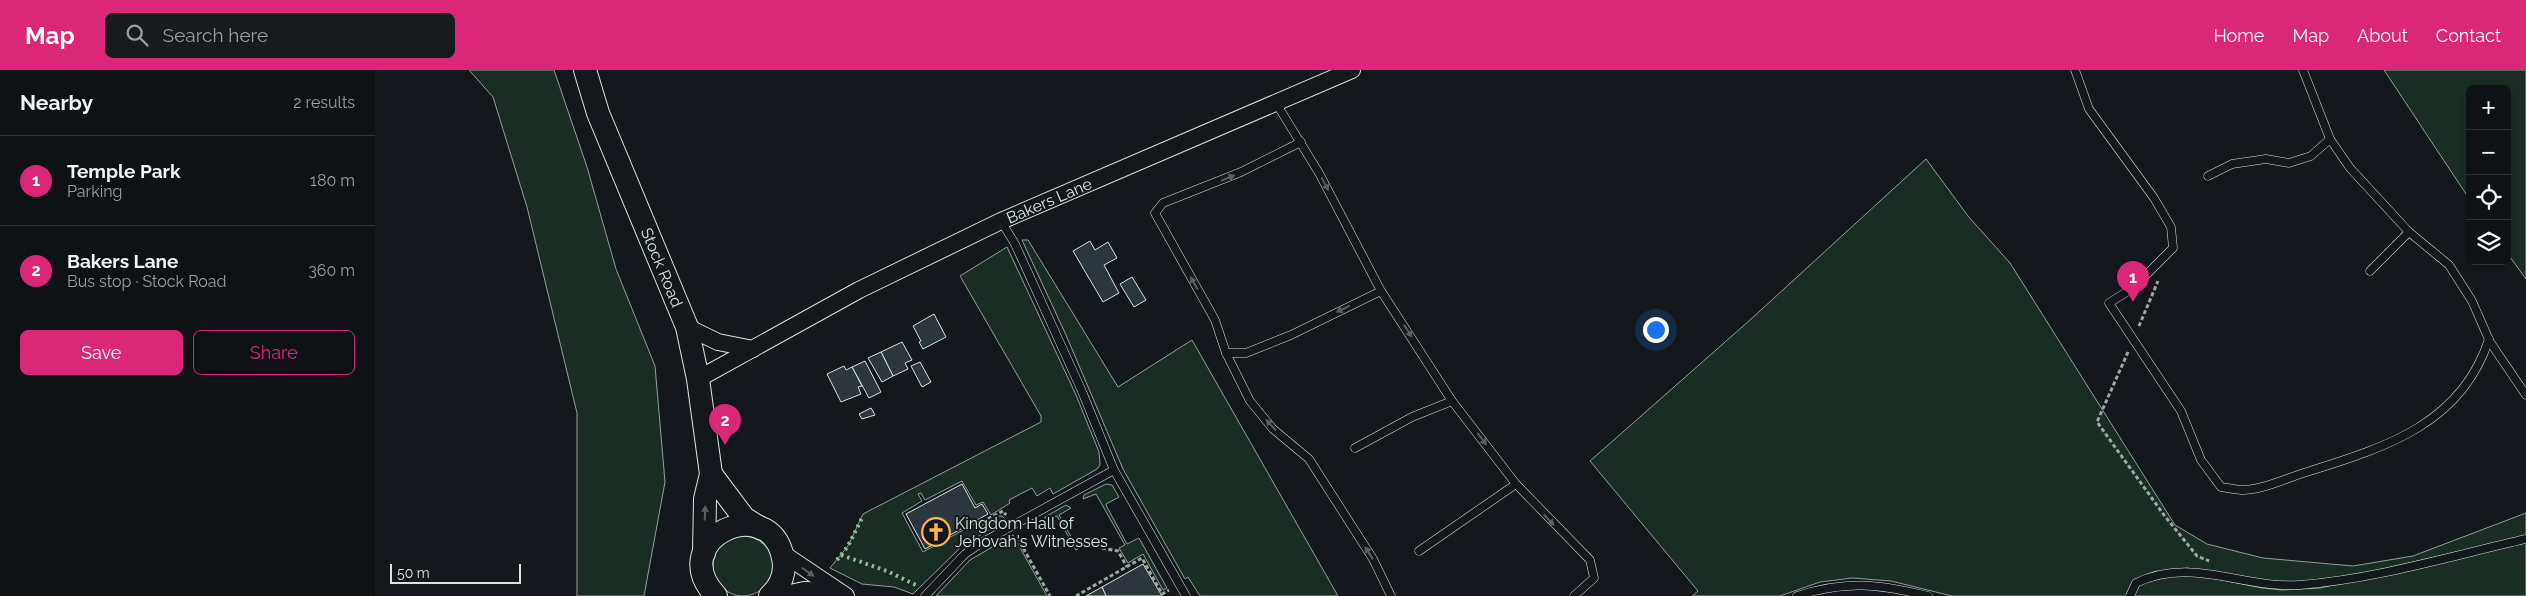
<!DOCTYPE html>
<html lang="en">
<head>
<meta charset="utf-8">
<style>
  :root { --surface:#0f1215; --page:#181b1e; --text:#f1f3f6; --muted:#9b9ea0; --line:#2f3234; --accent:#db2777 }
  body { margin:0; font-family:Raleway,sans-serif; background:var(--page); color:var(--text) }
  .controls { position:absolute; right:15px; top:15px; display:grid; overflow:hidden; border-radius:8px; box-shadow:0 2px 8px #0003 }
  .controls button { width:45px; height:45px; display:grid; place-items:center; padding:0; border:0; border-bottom:1px solid var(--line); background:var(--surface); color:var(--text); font:25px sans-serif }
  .scale { position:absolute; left:15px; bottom:12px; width:131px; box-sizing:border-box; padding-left:5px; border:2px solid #d8e6dc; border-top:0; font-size:14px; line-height:18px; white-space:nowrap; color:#d8e6dc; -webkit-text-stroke:4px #14181c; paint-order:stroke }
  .you { position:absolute; left:1280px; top:259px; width:18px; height:18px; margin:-12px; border:4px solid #fff; border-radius:50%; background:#1a73e8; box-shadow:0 0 0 8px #1a73e833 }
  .badge { display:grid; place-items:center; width:32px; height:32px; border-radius:50%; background:var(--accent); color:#fff; font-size:16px; font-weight:700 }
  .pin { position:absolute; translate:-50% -41px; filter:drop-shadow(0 1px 2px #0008) }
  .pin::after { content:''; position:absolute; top:26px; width:18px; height:15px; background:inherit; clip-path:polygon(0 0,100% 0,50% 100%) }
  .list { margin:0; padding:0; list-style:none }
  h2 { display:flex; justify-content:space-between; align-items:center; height:65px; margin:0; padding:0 20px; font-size:21px }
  h2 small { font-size:16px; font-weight:400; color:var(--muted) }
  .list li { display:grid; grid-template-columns:32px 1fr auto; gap:15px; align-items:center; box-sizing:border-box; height:90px; padding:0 20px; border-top:1px solid var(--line) }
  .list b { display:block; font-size:19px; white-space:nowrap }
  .list p { margin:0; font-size:16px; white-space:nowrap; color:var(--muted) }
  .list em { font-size:16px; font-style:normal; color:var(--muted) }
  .actions { display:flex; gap:10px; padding:15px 20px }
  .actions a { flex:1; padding:11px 0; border:1px solid var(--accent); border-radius:8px; text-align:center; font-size:18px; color:var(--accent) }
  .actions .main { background:var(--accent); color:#fff }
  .icon { flex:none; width:28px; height:28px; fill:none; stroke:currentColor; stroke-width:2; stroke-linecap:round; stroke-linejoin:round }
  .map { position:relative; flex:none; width:2151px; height:526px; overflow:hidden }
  header { display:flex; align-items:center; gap:30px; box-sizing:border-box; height:70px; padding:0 25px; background:var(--accent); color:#fff }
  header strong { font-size:24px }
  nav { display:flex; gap:28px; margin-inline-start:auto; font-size:18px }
  .search { width:350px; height:45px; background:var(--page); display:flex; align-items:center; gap:12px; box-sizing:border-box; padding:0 18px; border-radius:8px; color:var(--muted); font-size:19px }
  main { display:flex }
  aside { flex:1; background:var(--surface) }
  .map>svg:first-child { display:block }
</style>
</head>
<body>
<header>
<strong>Map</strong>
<div class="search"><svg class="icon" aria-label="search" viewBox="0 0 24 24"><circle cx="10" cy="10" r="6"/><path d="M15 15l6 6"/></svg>Search here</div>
<nav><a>Home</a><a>Map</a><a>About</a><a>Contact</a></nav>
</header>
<main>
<aside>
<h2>Nearby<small>2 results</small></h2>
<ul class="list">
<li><span class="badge">1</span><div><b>Temple Park</b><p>Parking</p></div><em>180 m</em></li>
<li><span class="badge">2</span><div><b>Bakers Lane</b><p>Bus stop · Stock Road</p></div><em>360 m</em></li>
</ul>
<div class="actions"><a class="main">Save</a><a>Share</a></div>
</aside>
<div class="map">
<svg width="2151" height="526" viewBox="0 0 2151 526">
  <rect width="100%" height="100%" fill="#14181c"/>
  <g fill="#1a2d24" stroke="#939e99">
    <polygon points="94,0 179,0 212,97 241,199 280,296 290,412 269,526 202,526 202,343 152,137 118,27"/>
    <polygon points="2009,0 2151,0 2151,209 2132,183 2132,19 2095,19 2095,130"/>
    <polygon points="1551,89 1593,146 1635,193 1800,455 1832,474 1888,488 1978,496 2038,486 2151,443 2151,466 1986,504 1926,512 1890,511 1812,498 1757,514 1752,526 1577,526 1516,511 1477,508 1445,512 1405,526 1317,526 1323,521 1215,391 1375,250"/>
    <polygon points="647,170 653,170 743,317 817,270 963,526 825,526 813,507 810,509 748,399 691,265"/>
    <polygon points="632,177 701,325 724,382 725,395 722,399 678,424 675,418 662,426 657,418 634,430 635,433 616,445 608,432 601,435 587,411 550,430 546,423 543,424 547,431 527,443 548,482 603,452 606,456 624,446 627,446 631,450 587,476 538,524 519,517 487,514 455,498 473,476 488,444 666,352 666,346 585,206"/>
    <polygon points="731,414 737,415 744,427 731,434 732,437 752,474 764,468 792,518 788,520 768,484 753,493 744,478 750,475 721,424 708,429 709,425"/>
    <polygon points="691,435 696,438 684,445 703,479 701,480 682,446 670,452 670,447"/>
    <polygon points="638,465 672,526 561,526 595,490"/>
    <circle cx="368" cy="496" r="30"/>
    <polygon points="2151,473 2151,526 1757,526 1762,516 1770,512 1812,503 1887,518 1907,520 1945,518"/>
  </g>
  <g fill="#2c363c" stroke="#d8e6dc">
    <polygon points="715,171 720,180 733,172 742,188 729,195 744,223 728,232 698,181"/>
    <polygon points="757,207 771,230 759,237 745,214"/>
    <polygon points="559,244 571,267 548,279 544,272 546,271 538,256"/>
    <polygon points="527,272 537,290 530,293 533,299 518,306 506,282"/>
    <polygon points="506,282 518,306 507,312 493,288"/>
    <polygon points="490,291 506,322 494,328 477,297"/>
    <polygon points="545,292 556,312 547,317 536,296"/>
    <polygon points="469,296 471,300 477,297 487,316 483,317 486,324 466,332 452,304"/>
    <polygon points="496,338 500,345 487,349 484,344"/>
    <polygon points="587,414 600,438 607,434 613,444 550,479 531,444"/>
    <polygon points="768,494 787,526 731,526 727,517"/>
    <polygon points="727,517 731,526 711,526"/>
  </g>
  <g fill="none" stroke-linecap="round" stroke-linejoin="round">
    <defs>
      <g id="lane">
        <path d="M1700 0 1714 39 1779 128 1796 157 1798 178 1758 218 1734 233 1806 341 1826 390 1846 417C1853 418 1862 420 1869 420 1891 419 1914 407 1935 401 2012 377 2087 353 2114 269"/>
        <polyline points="1955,69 1975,98 2034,162 1995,201"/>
        <polyline points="926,72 866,102 788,133 780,143 840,250 851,283 875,331 898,359 934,389 998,489 1016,526"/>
        <polyline points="1833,106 1857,94 1891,89 1914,93 1936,86 1955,69 1928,0"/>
        <polyline points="626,151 640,174 706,319 739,400 811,526"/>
        <polyline points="2034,162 2074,195 2097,231 2115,272 2151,325"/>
        <polyline points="1006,221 1077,331 1141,414 1215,490 1219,508 1199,526"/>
        <polyline points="851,283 871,283 916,265 1006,221 944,103 901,33"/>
        <polyline points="980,378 1037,347 1077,331"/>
        <polyline points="1044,481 1141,414"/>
        <polyline points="550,526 590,484 606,473 739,400"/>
        <path d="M1422 526C1471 510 1504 514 1553 526"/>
        <path d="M1755 526 1761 513C1817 486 1867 519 1925 515 2001 509 2077 486 2151 469"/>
      </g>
      <g id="street">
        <polyline points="312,257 343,272 378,279"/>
        <path id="s1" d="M323 309 484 220 626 151 977 0"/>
        <polyline points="407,483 471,526"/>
        <polyline points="401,526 429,520 461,521"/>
      </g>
      <g id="secondary">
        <path id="s2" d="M210 0 223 43 312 257 323 309 336 404 330 429 329 483"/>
        <polyline points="336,404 369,448 385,458"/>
        <path d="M341 526C288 469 395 420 408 488 411 502 406 516 395 526"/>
      </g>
    </defs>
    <use href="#lane" stroke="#d8e6dc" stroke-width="9"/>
    <use href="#street" stroke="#d8e6dc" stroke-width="18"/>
    <use href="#secondary" stroke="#d8e6dc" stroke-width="24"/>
    <g stroke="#9da8a2" stroke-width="3" stroke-dasharray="4 2.5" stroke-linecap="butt">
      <polyline points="1764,256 1783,211"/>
      <polyline points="1753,282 1722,352 1789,445 1822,486 1834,491"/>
      <polyline points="607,452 628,441 631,445"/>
      <polyline points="642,467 675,526"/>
      <polyline points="727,478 743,481 752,497"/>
      <polyline points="701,526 767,488 787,524 794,520"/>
    </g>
    <use href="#lane" stroke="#14181c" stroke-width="8"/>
    <use href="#street" stroke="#14181c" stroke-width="16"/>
    <use href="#secondary" stroke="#14181c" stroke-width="22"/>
    <g stroke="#8ac095" stroke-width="4" stroke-dasharray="2.5 4" stroke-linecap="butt">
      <polyline points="466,485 512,501 543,516"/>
      <polyline points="462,490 473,476 487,448"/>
    </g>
  </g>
  <defs><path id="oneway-solid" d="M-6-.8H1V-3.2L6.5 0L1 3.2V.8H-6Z" transform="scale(1.25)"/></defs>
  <g fill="#59605f">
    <use href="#oneway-solid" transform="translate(853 108) rotate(-23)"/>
    <use href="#oneway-solid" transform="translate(950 114) rotate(62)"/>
    <use href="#oneway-solid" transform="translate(819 213) rotate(-120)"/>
    <use href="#oneway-solid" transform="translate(968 239) rotate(154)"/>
    <use href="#oneway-solid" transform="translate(1033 261) rotate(57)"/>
    <use href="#oneway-solid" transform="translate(896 355) rotate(-132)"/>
    <use href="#oneway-solid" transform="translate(1107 369) rotate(52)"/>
    <use href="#oneway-solid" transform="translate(330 443) rotate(-88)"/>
    <use href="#oneway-solid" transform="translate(1174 450) rotate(47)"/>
    <use href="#oneway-solid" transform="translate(994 483) rotate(-122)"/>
    <use href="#oneway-solid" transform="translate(433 502) rotate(35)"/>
  </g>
  <defs>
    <symbol id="church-ring" viewBox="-11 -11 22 22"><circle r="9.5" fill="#14181c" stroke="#ffb74d" stroke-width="1.5"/><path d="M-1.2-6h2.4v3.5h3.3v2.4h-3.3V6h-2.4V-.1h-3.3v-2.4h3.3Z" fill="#ffb74d"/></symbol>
  </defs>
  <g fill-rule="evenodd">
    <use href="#church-ring" x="545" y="446" width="32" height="32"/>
  </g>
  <g text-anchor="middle" stroke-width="4" stroke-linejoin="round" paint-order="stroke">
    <g font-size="16" fill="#d8e6dc" stroke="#14181c">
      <text dy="6" stroke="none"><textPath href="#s1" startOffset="394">Bakers Lane</textPath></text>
      <text dy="6" stroke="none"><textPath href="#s2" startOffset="212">Stock Road</textPath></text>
    </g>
    <g font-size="16" fill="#d8e6dc" stroke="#14181c" text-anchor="start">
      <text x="580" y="459">Kingdom Hall of<tspan x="580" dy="18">Jehovah's Witnesses</tspan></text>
    </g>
  </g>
</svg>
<div class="controls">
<button>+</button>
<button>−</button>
<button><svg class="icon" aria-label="locate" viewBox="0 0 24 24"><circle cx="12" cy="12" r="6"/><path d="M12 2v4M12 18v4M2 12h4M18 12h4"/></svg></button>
<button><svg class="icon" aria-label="layers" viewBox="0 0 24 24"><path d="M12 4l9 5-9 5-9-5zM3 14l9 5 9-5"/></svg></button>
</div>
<div class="scale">50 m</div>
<div class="you"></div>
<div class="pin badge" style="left:1758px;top:232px">1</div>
<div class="pin badge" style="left:350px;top:375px">2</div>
</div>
</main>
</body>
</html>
